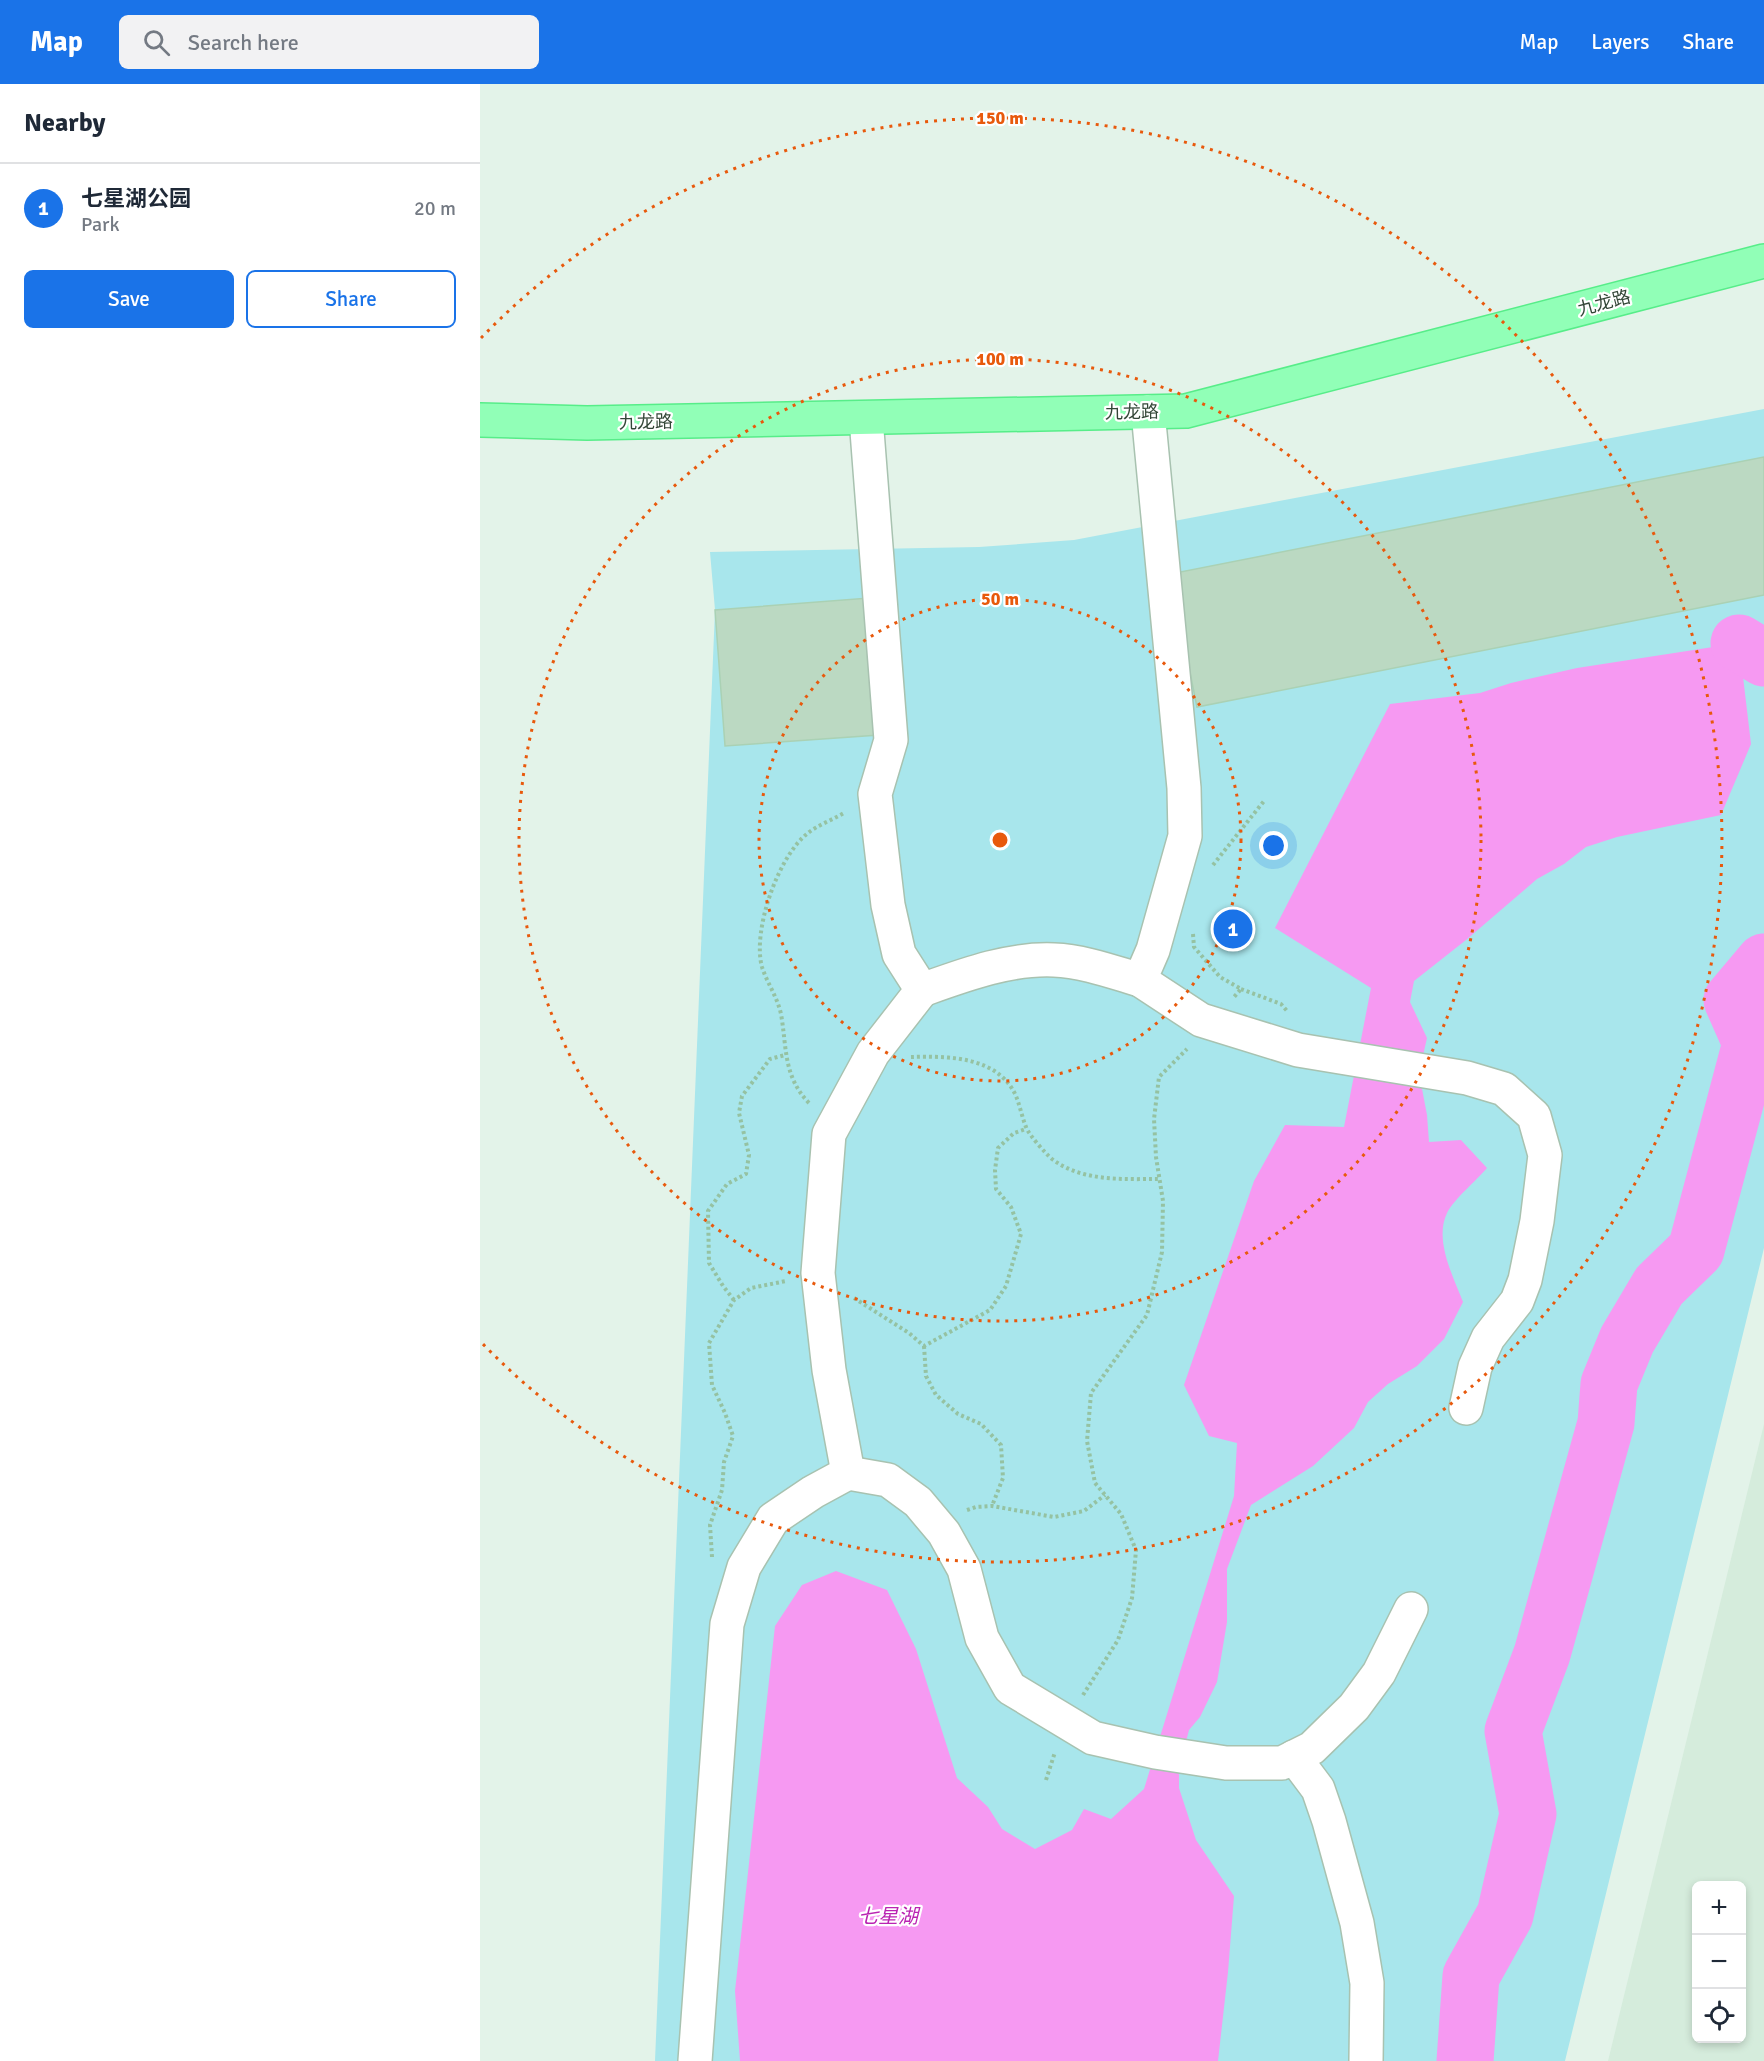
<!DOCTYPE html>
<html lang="en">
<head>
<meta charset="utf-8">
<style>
  :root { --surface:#fff; --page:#f2f2f3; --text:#1f2937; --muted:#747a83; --line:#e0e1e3; --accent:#1a73e8 }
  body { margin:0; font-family:Signika,"Noto Sans SC",sans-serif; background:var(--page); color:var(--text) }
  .controls { position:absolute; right:18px; bottom:18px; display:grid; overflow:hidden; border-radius:9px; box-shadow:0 3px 9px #0003 }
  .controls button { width:54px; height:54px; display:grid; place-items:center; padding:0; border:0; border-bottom:2px solid var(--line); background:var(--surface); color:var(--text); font:30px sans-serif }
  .you { position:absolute; left:794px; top:762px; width:21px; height:21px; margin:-15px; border:4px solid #fff; border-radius:50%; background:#1a73e8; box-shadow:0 0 0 9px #1a73e833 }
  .badge { display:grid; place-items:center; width:39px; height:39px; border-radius:50%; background:var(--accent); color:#fff; font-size:20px; font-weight:700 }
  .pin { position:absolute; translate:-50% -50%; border:3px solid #fff; box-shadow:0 2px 6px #0006 }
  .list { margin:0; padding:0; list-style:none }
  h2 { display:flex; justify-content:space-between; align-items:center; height:78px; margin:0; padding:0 24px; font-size:26px }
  h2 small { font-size:20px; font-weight:400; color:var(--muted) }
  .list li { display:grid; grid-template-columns:39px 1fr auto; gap:18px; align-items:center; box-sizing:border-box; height:90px; padding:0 24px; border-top:2px solid var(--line) }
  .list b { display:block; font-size:22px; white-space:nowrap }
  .list p { margin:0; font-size:20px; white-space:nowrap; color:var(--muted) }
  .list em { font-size:20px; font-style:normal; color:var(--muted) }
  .actions { display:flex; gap:12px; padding:18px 24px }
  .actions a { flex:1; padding:14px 0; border:2px solid var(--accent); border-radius:9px; text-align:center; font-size:21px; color:var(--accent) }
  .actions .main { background:var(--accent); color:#fff }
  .icon { flex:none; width:33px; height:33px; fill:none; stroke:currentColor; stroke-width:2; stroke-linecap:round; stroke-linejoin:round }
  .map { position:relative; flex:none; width:1284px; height:1977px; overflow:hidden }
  header { display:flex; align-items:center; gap:36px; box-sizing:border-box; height:84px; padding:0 30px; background:var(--accent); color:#fff }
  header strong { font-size:28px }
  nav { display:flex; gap:33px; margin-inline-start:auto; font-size:21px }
  .search { width:420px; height:54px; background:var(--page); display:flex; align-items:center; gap:15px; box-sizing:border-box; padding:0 21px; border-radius:9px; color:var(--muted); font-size:22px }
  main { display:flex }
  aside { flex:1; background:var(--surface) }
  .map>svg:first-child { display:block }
</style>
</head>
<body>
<header>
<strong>Map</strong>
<div class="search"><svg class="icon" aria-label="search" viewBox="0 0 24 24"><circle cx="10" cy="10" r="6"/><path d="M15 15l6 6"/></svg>Search here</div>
<nav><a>Map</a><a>Layers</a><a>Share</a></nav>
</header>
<main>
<aside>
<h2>Nearby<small></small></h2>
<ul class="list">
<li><span class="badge">1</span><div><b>七星湖公园</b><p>Park</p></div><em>20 m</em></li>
</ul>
<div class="actions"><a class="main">Save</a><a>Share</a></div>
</aside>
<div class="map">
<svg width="1284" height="1977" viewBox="0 0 1284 1977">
  <rect width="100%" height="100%" fill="#e3f3e9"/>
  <path fill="#d5ecdc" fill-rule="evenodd" d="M1284 1340V1977H1128ZM1216 1802H1262V1954H1216Z"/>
  <polygon fill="#a8e6ec" points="1284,325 1284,1164 1085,1977 175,1977 235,526 230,468 499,463 594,456"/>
  <path fill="#f699f2" d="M1259 559 1271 660 1241 731 1137 753 1106 763 1084 780 1057 795 986 856 934 897 930 918 947 954 939 989 947 1031 949 1058 981 1056 1007 1084C996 1097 974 1115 967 1129 954 1156 973 1192 983 1218L964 1255 937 1282 908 1300 888 1318 874 1344 833 1382 771 1421 747 1485V1538L737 1598 720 1633 709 1646 699 1684V1704L716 1756 754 1812 748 1888 738 1977H260L255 1907 295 1542 322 1501 356 1487 407 1506 436 1565 477 1694 508 1723 522 1745 555 1765 592 1746 604 1725 631 1735 664 1705 754 1412 757 1359 729 1352 704 1301 774 1097 805 1041 864 1043 891 904 795 844 910 620 1000 609 1031 599 1097 584Z"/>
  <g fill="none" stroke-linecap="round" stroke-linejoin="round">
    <g stroke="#f699f2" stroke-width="57">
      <polyline points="1259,559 1284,574"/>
      <polyline points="985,1977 991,1892 1025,1831 1048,1730 1033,1647 1062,1570 1126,1339 1129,1300 1147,1256 1179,1202 1216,1166 1271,959 1252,916 1284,878"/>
    </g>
  </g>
  <g fill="#bbd9c2" stroke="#aad1b4" stroke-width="1.5">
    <polygon points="1284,373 1284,511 717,623 690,490"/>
    <polygon points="389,514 399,651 245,662 235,526"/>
  </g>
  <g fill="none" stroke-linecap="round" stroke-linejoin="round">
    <defs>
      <g id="minor">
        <polyline points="668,328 704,704 705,752 673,866 660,896 721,936 818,966 987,994 1024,1005 1054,1032 1065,1071 1057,1137 1045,1196 1037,1217 1008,1254 995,1283 986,1324"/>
        <path d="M442 906C484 891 529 874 574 876 603 877 633 888 660 896"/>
        <polyline points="368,1389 408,1396 438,1418 464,1449 484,1485 502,1554 530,1604 613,1654 675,1668 746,1679 802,1679 832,1664 874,1623 899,1589 931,1525"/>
        <polyline points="814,1673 838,1705 849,1737 877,1839 887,1899 886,1977"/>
        <polyline points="215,1977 247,1540 264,1483 293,1435 333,1408 368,1389 349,1286 338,1189 349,1050 393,969 442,906 419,870 408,821 395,710 411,656 386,334"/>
      </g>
      <polyline id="major" points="0,336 107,339 706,327 1284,177"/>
    </defs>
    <use href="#minor" stroke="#a8c2b0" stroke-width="36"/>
    <use href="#major" stroke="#57ed89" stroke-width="36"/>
    <g stroke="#95c2a2" stroke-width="4" stroke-dasharray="3 3" stroke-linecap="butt">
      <polyline points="733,781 784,717"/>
      <polyline points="713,850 714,863 740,893 761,905 754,913"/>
      <polyline points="761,905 801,920 808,928"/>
      <path d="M431 973C468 972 518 972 536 1012 540 1022 542 1033 546 1043 549 1051 565 1069 572 1075 602 1098 644 1095 679 1095"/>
      <path d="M329 1019C303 992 307 964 301 930 297 912 287 899 282 883 272 847 298 772 328 749 338 741 352 736 364 729"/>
      <polyline points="374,1214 429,1249 444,1262 510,1226 526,1202 541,1150 531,1123 516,1105 515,1086 518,1064 534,1049 546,1045"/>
      <polyline points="254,1216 243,1202 229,1179 228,1127 247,1100 266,1090 269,1071 259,1029 262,1012 290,975 305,971"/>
      <polyline points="444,1262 446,1292 456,1311 478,1330 501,1340 521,1361 523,1394 512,1422"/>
      <polyline points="487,1426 496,1423 512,1422 574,1433 604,1427 625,1411"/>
      <polyline points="232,1473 230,1441 242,1406 244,1378 253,1352 245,1329 232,1301 229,1259 254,1216 271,1204 306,1197"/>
      <polyline points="603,1611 638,1556 652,1514 656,1466 641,1430 615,1399 607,1357 611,1309 667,1231 682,1168 683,1117 676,1073 674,1035 679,993 707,965"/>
      <polyline points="566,1696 575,1668"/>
    </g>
    <use href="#minor" stroke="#fff" stroke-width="33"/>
    <use href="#major" stroke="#91ffb7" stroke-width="33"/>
  </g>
  <g fill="none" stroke="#e8590c" stroke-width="3" stroke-dasharray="3 6">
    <circle cx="520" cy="756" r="241"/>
    <circle cx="520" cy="756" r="481"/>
    <path d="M1 254A722 722 0 1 1 1 1258"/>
  </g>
  <g text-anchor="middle" stroke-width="4.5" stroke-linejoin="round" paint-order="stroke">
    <g font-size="18" fill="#334637" stroke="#fff">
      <text transform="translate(1124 219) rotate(-15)" y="6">九龙路</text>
      <text transform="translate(652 328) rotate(-1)" y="6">九龙路</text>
      <text transform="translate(166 338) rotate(-1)" y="6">九龙路</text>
    </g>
    <g font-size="20" font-style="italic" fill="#ba24b2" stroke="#fff">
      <text x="408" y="1839">七星湖</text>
    </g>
  </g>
  <circle cx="520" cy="756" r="9" fill="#e8590c" stroke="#fff" stroke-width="3"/>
  <g font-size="18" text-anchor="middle" font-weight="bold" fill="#e8590c" stroke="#fff" stroke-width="4.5" stroke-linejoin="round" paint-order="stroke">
    <text x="520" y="40">150 m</text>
    <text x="520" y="281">100 m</text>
    <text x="520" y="521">50 m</text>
  </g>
</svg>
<div class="controls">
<button>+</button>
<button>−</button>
<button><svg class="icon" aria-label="locate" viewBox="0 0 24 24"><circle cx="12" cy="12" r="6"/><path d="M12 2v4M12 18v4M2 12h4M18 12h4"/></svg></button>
</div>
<div class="you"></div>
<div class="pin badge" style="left:753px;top:845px">1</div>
</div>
</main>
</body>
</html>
